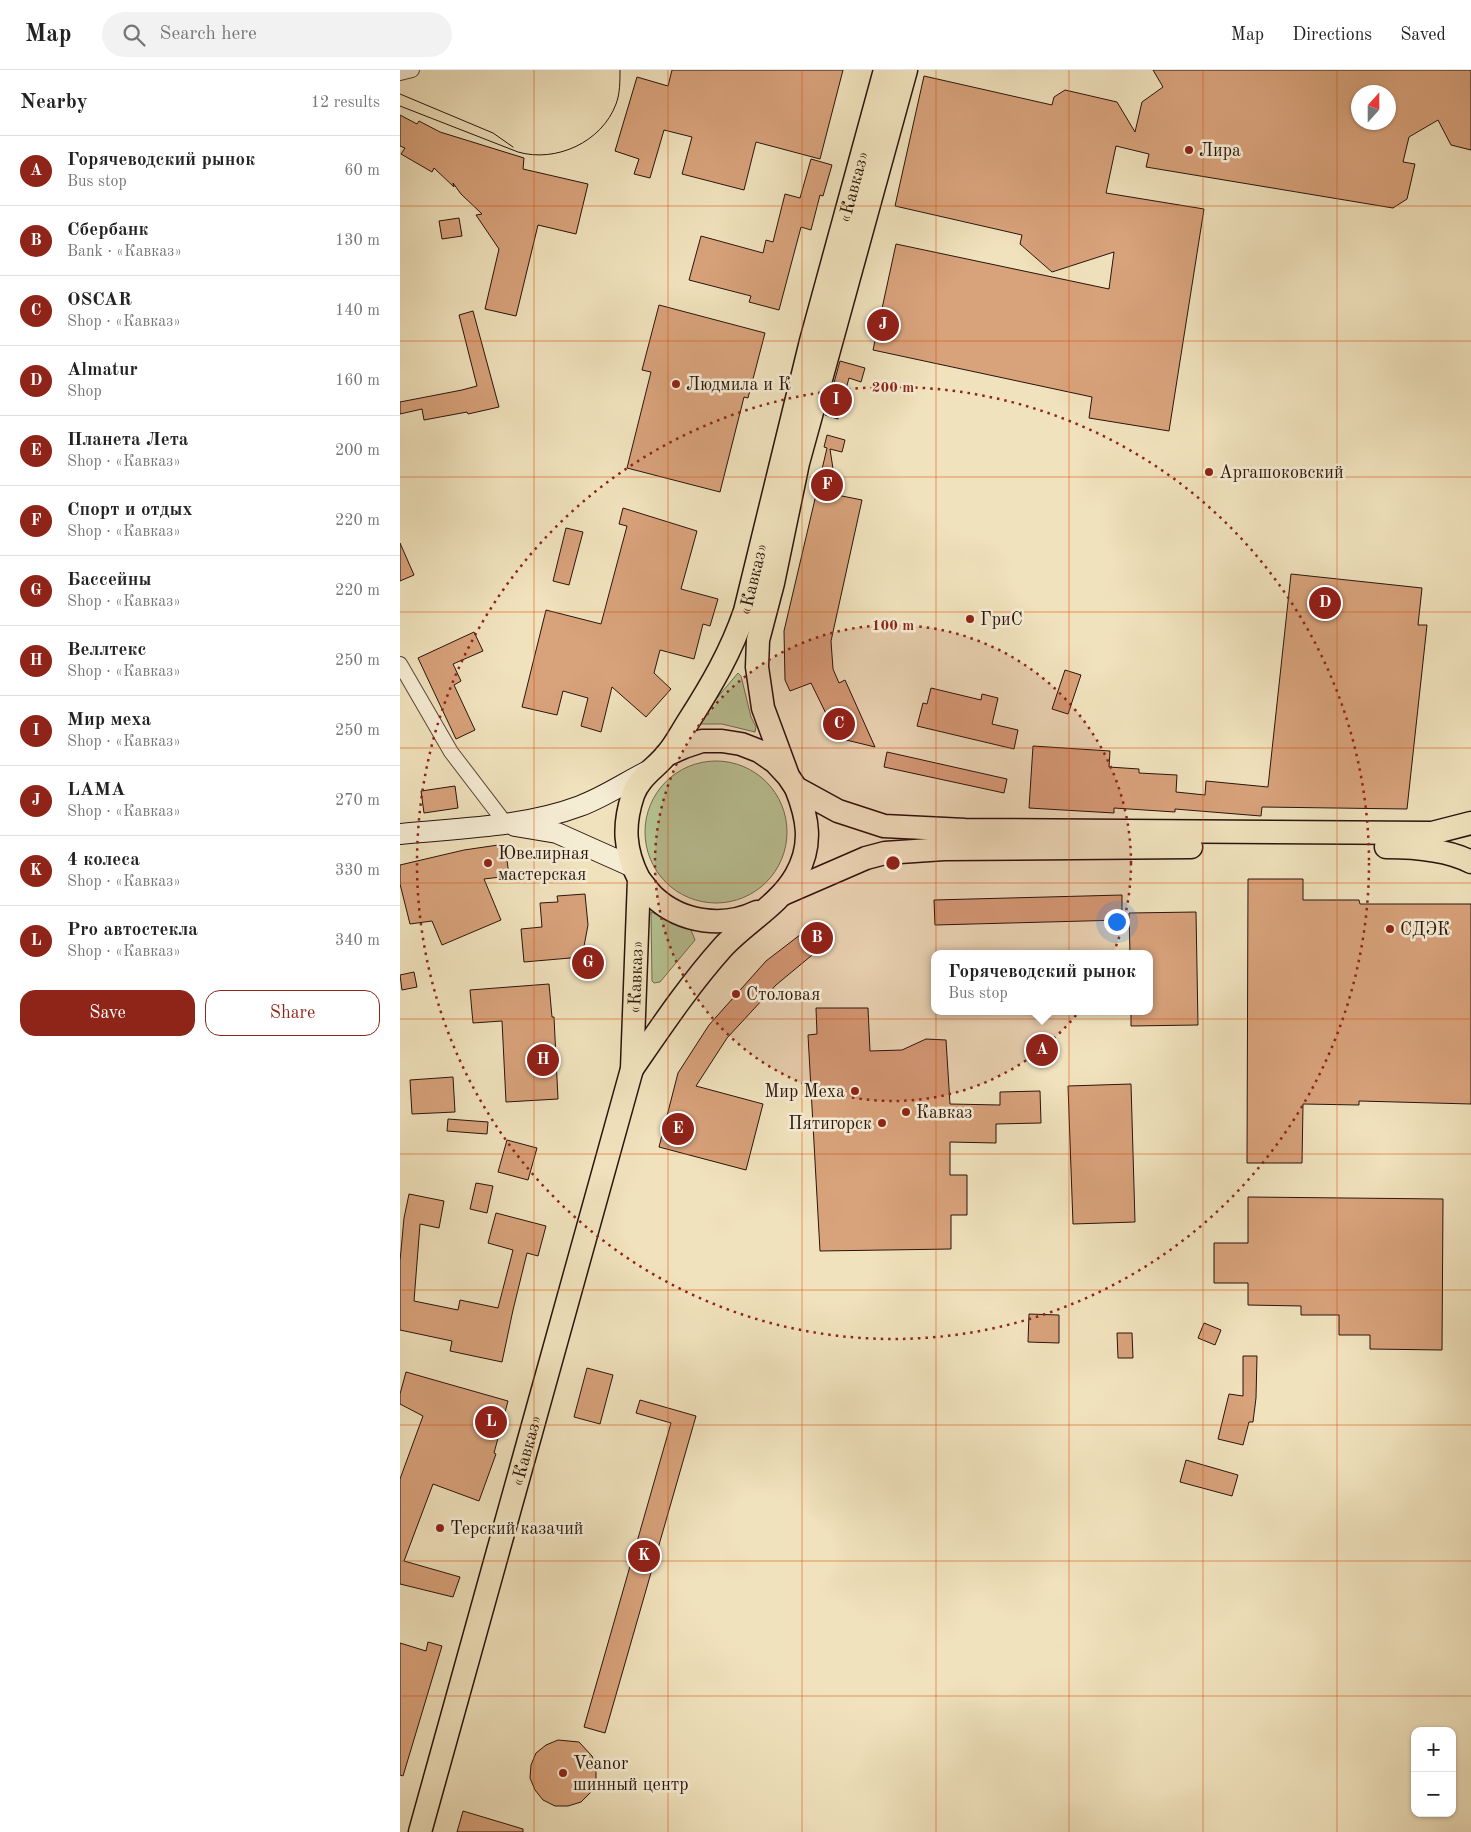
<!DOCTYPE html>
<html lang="en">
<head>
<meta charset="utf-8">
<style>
  :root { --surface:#fff; --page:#f2f2f2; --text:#222; --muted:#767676; --line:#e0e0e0; --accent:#8f2418 }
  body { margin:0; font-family:"Old Standard TT",serif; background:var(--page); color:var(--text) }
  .controls { position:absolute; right:15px; bottom:15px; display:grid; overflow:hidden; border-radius:10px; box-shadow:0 1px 4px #0004 }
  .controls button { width:45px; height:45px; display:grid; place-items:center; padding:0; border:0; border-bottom:1px solid var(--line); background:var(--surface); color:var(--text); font:25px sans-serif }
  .compass { position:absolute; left:951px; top:15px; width:45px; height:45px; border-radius:50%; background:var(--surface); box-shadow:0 1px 4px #0004; rotate:21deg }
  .you { position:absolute; left:716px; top:851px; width:18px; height:18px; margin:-12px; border:4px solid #fff; border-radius:50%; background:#1a73e8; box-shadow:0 0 0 8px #1a73e833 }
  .badge { display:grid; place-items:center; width:32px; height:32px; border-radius:50%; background:var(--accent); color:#fff; font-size:16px; font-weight:700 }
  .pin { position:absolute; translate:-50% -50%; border:2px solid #fff; box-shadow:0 1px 5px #0006 }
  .popup { position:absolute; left:531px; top:880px; width:222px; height:65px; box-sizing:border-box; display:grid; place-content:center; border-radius:10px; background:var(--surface); filter:drop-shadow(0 1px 4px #0005); font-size:16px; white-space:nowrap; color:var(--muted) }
  .popup b { font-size:19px; color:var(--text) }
  .popup::after { content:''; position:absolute; left:50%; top:100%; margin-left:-10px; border:10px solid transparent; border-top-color:var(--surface) }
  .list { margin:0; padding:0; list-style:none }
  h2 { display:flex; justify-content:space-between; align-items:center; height:65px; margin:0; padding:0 20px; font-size:21px }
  h2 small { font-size:16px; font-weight:400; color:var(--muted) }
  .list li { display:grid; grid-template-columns:32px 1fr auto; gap:15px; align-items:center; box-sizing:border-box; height:70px; padding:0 20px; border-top:1px solid var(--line) }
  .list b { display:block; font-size:19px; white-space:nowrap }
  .list p { margin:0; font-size:16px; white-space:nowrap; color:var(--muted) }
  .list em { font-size:16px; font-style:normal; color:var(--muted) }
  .actions { display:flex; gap:10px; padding:15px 20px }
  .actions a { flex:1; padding:11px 0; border:1px solid var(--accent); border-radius:15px; text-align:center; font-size:18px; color:var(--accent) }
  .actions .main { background:var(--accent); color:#fff }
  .icon { flex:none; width:28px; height:28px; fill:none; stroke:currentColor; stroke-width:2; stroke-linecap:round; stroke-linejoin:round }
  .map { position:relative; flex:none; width:1071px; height:1762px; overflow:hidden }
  header { display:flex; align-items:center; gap:30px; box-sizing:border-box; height:70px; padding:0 25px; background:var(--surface); border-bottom:1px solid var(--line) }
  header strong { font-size:24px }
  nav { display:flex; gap:28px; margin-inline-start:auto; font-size:18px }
  .search { width:350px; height:45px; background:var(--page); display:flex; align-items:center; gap:12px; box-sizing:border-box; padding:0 18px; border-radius:28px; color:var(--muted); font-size:19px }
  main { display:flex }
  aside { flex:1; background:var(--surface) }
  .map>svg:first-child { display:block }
</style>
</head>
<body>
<header>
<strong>Map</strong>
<div class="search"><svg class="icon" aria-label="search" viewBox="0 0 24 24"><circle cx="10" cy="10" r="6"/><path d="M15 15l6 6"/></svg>Search here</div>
<nav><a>Map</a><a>Directions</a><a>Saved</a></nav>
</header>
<main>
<aside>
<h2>Nearby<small>12 results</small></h2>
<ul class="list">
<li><span class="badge">A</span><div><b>Горячеводский рынок</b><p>Bus stop</p></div><em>60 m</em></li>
<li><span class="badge">B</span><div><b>Сбербанк</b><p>Bank · «Кавказ»</p></div><em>130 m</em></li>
<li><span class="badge">C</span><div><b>OSCAR</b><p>Shop · «Кавказ»</p></div><em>140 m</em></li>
<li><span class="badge">D</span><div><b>Almatur</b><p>Shop</p></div><em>160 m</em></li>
<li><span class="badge">E</span><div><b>Планета Лета</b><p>Shop · «Кавказ»</p></div><em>200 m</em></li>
<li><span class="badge">F</span><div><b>Спорт и отдых</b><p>Shop · «Кавказ»</p></div><em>220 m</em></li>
<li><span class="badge">G</span><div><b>Бассейны</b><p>Shop · «Кавказ»</p></div><em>220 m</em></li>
<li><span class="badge">H</span><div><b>Веллтекс</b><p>Shop · «Кавказ»</p></div><em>250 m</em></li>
<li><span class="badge">I</span><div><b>Мир меха</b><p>Shop · «Кавказ»</p></div><em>250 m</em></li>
<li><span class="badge">J</span><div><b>LAMA</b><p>Shop · «Кавказ»</p></div><em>270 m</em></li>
<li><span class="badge">K</span><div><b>4 колеса</b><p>Shop · «Кавказ»</p></div><em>330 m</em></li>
<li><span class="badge">L</span><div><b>Pro автостекла</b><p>Shop · «Кавказ»</p></div><em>340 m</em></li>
</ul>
<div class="actions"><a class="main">Save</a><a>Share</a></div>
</aside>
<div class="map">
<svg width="1071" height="1762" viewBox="0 0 1071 1762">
  <rect width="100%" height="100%" fill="#f0e2bd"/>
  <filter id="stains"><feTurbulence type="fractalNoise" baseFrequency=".004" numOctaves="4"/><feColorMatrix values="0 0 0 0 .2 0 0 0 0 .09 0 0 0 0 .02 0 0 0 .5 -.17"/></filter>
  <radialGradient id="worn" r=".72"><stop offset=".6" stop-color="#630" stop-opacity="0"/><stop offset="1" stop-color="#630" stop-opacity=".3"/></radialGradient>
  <g fill="#b6c493" stroke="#706c50">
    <polygon points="338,603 341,606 351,647 356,657 355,662 322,654 297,654 306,641"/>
    <circle cx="316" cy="762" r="71"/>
    <polygon points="251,842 291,860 295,870 260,912 254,913 252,911"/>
  </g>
  <g fill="#d8a27b" stroke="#29140c" fill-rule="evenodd">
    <polygon points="272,0 443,0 420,89 356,72 344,120 282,104 292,67 264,60 250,108 234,104 239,89 215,81 237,7 268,16"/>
    <path d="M753 0H1071V80L1051 75 1038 50 1009 67 1003 92 1015 94 1007 129 993 138 746 97 749 84 716 76 706 123 804 139 769 361 689 348 692 327 473 280 496 174 709 219 714 182 652 202 620 174 622 165 495 136 524 6 652 35 654 27 665 20 717 32 735 62 742 32 763 17ZM958 22H988V52H958Z"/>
    <polygon points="0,45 17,54 19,51 40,62 124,88 123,99 188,114 176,164 138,155 116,246 85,239 99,179 76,145 82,144 61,124 53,113 54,117 34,98 32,102 1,84 5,78 0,76"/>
    <polygon points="411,89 432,95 423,126 420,125 411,160 401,157 379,240 349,232 351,226 289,210 301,166 363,183 366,170 373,172 385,124 400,128"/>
    <polygon points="59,148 62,166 42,169 39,151"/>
    <polygon points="259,235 365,263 348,328 344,327 320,422 227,398 251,302 242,300"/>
    <polygon points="73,241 99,337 68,344 67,342 24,350 22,339 0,344 0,332 62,320 77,316 59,245"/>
    <polygon points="440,291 465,298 461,312 449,308 438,349 425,345"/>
    <polygon points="427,365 445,370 442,382 430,379 437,425 462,430 431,571 433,599 439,613 445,610 475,677 438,668 411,613 390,621 385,610 384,561 427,378 424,377"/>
    <polygon points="223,438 297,461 281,519 318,529 310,556 303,554 294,589 260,580 254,603 271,619 246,647 212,617 201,662 181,656 188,628 163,621 157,645 122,637 146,540 201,554 227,456 219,454"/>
    <polygon points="166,458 183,462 169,515 153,511"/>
    <polygon points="0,473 14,505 0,511"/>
    <polygon points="891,504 1022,518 1018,555 1027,555 1007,739 862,737 861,746 775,739 775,742 714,738 714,743 629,738 633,676 710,681 709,697 739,699 739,703 777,705 776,722 805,725 806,711 868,717"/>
    <polygon points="74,562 83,581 53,594 61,611 54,615 75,660 56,669 18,588"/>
    <polygon points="665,600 681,605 668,644 652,639"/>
    <polygon points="531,618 581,630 582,624 598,628 592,654 618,660 614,679 517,656 523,633 527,634"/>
    <polygon points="487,682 607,709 604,723 484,697"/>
    <polygon points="55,716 58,738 24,743 21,721"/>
    <polygon points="105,774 109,806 84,809 101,850 42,875 32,851 10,854 0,814 0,795 64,780"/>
    <polygon points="848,809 903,809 903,830 959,830 960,834 1071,834 1071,1034 959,1031 959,1035 903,1034 902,1093 847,1093"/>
    <polygon points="185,824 188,855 182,887 124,892 121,859 142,857 140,833 158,832 157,826"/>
    <polygon points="722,825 722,850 535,855 534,830"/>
    <polygon points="796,842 798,955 731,956 731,941 750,941 750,884 730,884 729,843"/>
    <polygon points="409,858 423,876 376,915 327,968 296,1016 363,1034 346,1100 259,1077 278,1003 309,955 366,891"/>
    <polygon points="14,902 17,917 2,920 0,905"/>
    <polygon points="149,914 152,947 154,947 158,1029 106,1032 102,951 73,953 70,920"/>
    <polygon points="416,938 468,938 470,981 502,980 526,969 546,970 550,1034 600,1035 600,1022 640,1021 641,1053 596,1054 596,1073 550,1072 550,1105 567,1105 567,1145 551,1145 551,1179 420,1181 408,965 417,964"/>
    <polygon points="53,1007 55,1042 12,1044 10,1010"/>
    <polygon points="731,1014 735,1152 673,1154 668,1016"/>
    <polygon points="48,1049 88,1052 87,1064 47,1061"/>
    <polygon points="107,1070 137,1078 128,1110 98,1102"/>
    <polygon points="76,1113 93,1116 87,1143 70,1139"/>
    <polygon points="9,1124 44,1131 39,1158 20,1154 14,1231 58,1240 60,1230 98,1238 113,1180 88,1173 96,1143 146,1156 138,1186 127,1183 113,1240 102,1292 50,1281 52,1271 0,1260 0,1191 4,1148"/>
    <polygon points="848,1127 1043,1129 1042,1280 970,1279 970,1265 939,1265 939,1245 901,1245 901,1236 848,1235 848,1213 814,1213 814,1173 848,1173"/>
    <polygon points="629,1244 659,1245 659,1273 628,1272"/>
    <polygon points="804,1253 821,1260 815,1275 798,1268"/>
    <polygon points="717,1263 732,1263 733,1288 718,1288"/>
    <polygon points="843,1286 857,1286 856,1328 853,1352 849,1352 843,1375 818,1369 829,1324 843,1326"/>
    <polygon points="187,1298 213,1305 200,1354 174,1347"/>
    <polygon points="6,1302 108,1331 94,1383 96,1384 79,1431 33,1414 4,1491 60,1507 53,1527 0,1514 0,1409 23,1346 0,1334 0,1324"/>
    <polygon points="240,1330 296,1346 205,1663 184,1657 271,1353 236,1343"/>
    <polygon points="786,1390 838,1405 832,1426 780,1412"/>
    <polygon points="28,1572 42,1576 3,1706 0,1705 0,1573 26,1581"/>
    <polygon points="158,1670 179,1672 192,1686 196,1699 196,1712 190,1723 181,1732 168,1736 155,1736 143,1730 135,1720 130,1708 131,1695 136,1683 146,1675"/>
    <polygon points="63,1741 123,1759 123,1762 57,1762"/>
  </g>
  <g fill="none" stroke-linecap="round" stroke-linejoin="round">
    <defs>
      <g id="street">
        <polyline points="0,3 12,0"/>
        <polyline points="0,594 51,682 106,754"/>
      </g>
      <g id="secondary">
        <polyline points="115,756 157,763 233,797"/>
        <path d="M0 764C60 758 124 757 180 736 204 727 226 712 248 701"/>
      </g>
      <g id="primary">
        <polyline points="266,685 284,677 302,671 322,671 341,674 359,681 375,692 388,706 396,718 438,741 484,756 565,760 1032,763 1071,753"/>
        <polyline points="387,703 363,638 357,597 358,570 373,513 398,393 506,0"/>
        <path d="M986 777C1013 777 1046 779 1071 792"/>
        <path d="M239 809C244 815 249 822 254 827 282 853 324 858 357 842"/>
        <polyline points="383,824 466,788 485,783 544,779 791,777"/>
        <path d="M232 999C261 957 289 915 323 877 345 853 380 834 396 805 413 775 408 748 396 718"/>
        <path id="s1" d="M20 1762 232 999 239 809C224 780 223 755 233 725 240 706 256 698 267 684 275 675 281 663 288 652 311 616 331 582 345 541L411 271 485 0"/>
      </g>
    </defs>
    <use href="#street" stroke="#5b4838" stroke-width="16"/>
    <use href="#secondary" stroke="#29140c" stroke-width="22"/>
    <use href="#primary" stroke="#29140c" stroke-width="25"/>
    <use href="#street" stroke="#f5ecd4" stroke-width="14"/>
    <use href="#secondary" stroke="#f5ecd4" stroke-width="20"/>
    <use href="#primary" stroke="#f0e2bd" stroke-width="22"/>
    <g stroke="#29140c" stroke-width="1">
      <polyline points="0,24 93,63 113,77"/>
      <path d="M0 36 118 82C156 93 202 72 216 34 220 24 220 11 220 0"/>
    </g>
  </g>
  <path fill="none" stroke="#d5520c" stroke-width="1" stroke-opacity="0.55" d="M134 0V1762M268 0V1762M402 0V1762M536 0V1762M669 0V1762M803 0V1762M937 0V1762M0 136H1071M0 271H1071M0 407H1071M0 542H1071M0 678H1071M0 813H1071M0 949H1071M0 1084H1071M0 1220H1071M0 1355H1071M0 1491H1071M0 1626H1071"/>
  <circle cx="493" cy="793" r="238" fill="#8f2418" fill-opacity=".12"/>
  <g fill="none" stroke="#8f2418" stroke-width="2.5" stroke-dasharray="2.5 5">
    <circle cx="493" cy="793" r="238"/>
    <circle cx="493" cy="793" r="476"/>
  </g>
  <g fill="#8f2418" stroke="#f5ecd4" stroke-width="2">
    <circle cx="789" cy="80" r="5"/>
    <circle cx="276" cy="314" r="5"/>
    <circle cx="809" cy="402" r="5"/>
    <circle cx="570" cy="549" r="5"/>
    <circle cx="88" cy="793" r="5"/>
    <circle cx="990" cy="859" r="5"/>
    <circle cx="336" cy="924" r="5"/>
    <circle cx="455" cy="1021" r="5"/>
    <circle cx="506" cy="1042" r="5"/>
    <circle cx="482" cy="1053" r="5"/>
    <circle cx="40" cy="1458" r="5"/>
    <circle cx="163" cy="1703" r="5"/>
  </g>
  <g text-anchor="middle" stroke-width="5" stroke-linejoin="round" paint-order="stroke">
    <g font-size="18" fill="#29140c" stroke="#f5ecd4" text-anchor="start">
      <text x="799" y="86">Лира</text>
      <text x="286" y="320">Людмила и К</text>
      <text x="819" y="408">Аргашоковский</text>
      <text x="580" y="555">ГриС</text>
      <text x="98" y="789">Ювелирная<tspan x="98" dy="21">мастерская</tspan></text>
      <text x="1000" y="865">СДЭК</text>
      <text x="346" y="930">Столовая</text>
      <text x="445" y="1027" text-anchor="end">Мир Меха</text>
      <text x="516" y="1048">Кавказ</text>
      <text x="472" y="1059" text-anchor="end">Пятигорск</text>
      <text x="50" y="1464">Терский казачий</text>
      <text x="173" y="1699">Veanor<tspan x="173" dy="21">шинный центр</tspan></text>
    </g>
    <g font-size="18" fill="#29140c" stroke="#f5ecd4">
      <text dy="6" stroke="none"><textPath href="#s1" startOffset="1724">«Кавказ»</textPath></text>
      <text dy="6" stroke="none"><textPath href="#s1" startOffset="1319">«Кавказ»</textPath></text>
      <text dy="6" stroke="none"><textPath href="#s1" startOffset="884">«Кавказ»</textPath></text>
      <text dy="6" stroke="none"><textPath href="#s1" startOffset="396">«Кавказ»</textPath></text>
    </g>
  </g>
  <circle cx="493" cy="793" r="8" fill="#8f2418" stroke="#f5ecd4" stroke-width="2.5"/>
  <g font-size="15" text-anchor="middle" font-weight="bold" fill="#8f2418" stroke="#f5ecd4" stroke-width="5" stroke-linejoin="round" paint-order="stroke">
    <text x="493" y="322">200 m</text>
    <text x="493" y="560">100 m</text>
  </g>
  <rect width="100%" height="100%" filter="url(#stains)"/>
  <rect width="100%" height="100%" fill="url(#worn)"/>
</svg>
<div class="controls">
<button>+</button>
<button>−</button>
</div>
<svg class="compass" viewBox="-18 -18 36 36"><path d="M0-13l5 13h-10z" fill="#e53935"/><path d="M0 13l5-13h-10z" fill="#767676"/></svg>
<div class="you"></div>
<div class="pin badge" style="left:642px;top:980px">A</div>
<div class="popup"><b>Горячеводский рынок</b>Bus stop</div>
<div class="pin badge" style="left:417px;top:868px">B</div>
<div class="pin badge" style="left:439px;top:654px">C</div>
<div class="pin badge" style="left:925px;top:533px">D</div>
<div class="pin badge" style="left:278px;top:1059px">E</div>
<div class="pin badge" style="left:427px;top:415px">F</div>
<div class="pin badge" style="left:188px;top:893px">G</div>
<div class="pin badge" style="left:143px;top:990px">H</div>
<div class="pin badge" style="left:436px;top:330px">I</div>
<div class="pin badge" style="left:483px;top:255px">J</div>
<div class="pin badge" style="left:244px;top:1486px">K</div>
<div class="pin badge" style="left:91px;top:1352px">L</div>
</div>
</main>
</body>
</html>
